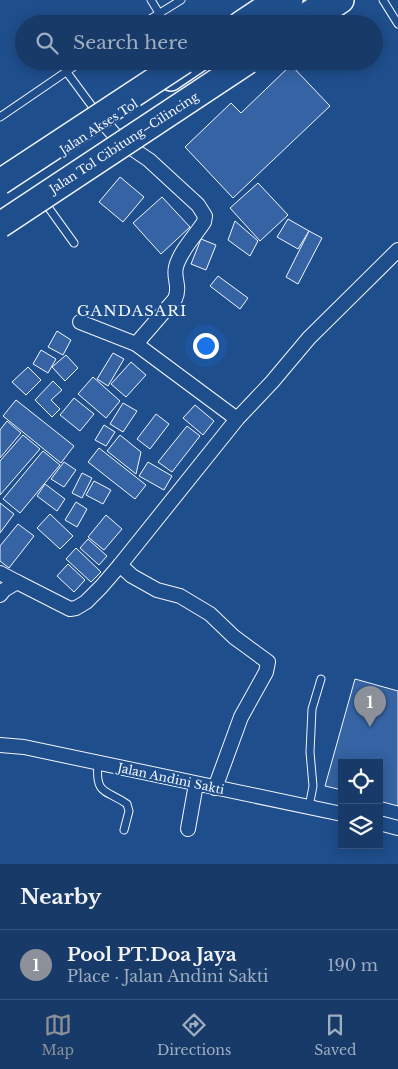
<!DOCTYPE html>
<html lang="en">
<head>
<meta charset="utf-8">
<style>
  :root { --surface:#173a69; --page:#20416f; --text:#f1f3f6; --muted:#9eadc0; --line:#36547d; --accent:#8c9099 }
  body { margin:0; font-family:"Libre Baskerville",serif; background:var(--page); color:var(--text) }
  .controls { position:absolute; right:15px; bottom:15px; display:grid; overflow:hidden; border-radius:0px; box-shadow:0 2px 12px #0003 }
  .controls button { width:45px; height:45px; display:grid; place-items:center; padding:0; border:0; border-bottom:1px solid var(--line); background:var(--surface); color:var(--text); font:25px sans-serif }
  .you { position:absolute; left:205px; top:345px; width:18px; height:18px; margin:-12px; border:4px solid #fff; border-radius:50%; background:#1a73e8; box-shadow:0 0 0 8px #1a73e833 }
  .badge { display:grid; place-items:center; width:32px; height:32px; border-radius:50%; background:var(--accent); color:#fff; font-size:16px; font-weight:700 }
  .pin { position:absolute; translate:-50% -41px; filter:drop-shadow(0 1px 2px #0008) }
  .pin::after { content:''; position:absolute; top:26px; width:18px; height:15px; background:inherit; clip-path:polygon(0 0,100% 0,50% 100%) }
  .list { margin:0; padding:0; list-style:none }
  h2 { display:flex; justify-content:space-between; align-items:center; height:65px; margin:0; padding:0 20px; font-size:21px }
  h2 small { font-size:16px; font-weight:400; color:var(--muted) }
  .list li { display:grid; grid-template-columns:32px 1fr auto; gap:15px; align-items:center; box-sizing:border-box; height:70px; padding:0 20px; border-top:1px solid var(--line) }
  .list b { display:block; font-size:19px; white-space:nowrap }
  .list p { margin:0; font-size:16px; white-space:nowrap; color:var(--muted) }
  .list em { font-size:16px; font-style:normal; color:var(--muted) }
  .icon { flex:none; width:28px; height:28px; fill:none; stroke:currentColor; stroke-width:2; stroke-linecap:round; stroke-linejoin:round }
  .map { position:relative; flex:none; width:398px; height:864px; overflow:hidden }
  .search { position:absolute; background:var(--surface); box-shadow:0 2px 12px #0003; left:15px; right:15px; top:15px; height:55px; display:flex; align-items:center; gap:12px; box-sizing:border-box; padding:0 18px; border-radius:28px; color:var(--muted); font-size:19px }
  .sheet { height:135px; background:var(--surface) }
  nav { display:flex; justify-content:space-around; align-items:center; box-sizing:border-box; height:70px; border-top:1px solid var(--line); background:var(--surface); font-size:14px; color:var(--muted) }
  nav a { display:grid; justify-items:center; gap:2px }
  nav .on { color:var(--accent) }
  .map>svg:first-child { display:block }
</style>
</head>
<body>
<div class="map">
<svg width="398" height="864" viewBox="0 0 398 864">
  <rect width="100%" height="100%" fill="#1f4e8c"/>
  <g fill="#3563a3" stroke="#f2f6ff">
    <polygon points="291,65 330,106 233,198 185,147 231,103 241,113"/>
    <polygon points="120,177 144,197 123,222 99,202"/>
    <polygon points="258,183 288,215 260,241 230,208"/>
    <polygon points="162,197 190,227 161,254 133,223"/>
    <polygon points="288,219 309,231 298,249 277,237"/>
    <polygon points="235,221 258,241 250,256 228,240"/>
    <polygon points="309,231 322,238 298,284 286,277"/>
    <polygon points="201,239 216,245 206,270 191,264"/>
    <polygon points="218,276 248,298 240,309 210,286"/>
    <polygon points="57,331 71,340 63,355 48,347"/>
    <polygon points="41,350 56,359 48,373 33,364"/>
    <polygon points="113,353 124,359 108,386 97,379"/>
    <polygon points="66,355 78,368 65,381 52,367"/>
    <polygon points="131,362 146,375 126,397 111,384"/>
    <polygon points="28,367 41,380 26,395 12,382"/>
    <polygon points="93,377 120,401 106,418 78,394"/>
    <polygon points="53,381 62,390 51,400 60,409 52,417 35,400"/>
    <polygon points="74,398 94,414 80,431 60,415"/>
    <polygon points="16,400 74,446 61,463 3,416"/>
    <polygon points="123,403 137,411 123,432 110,424"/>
    <polygon points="195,405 214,421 203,435 183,418"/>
    <polygon points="156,414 169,424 150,449 137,439"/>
    <polygon points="7,421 21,433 0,458 0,430"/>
    <polygon points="104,425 115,432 106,446 95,440"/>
    <polygon points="187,426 200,436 172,472 158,462"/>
    <polygon points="23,435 40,449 0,495 0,461"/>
    <polygon points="120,435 141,452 136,474 107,451"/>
    <polygon points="99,448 146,485 135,499 88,462"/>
    <polygon points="43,451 60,465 20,513 3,499"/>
    <polygon points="64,462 76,470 64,487 51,479"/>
    <polygon points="148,462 172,476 164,490 139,476"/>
    <polygon points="82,473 92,478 82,498 72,493"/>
    <polygon points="94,481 111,490 103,504 86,495"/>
    <polygon points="45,484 65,499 57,511 37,496"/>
    <polygon points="76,502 87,509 77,527 65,520"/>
    <polygon points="0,503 14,514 0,533"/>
    <polygon points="50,514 73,536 60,549 37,528"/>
    <polygon points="106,515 122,529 104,550 88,537"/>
    <polygon points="18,524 34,536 9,568 0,561 0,546"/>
    <polygon points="88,539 107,556 99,565 80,548"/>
    <polygon points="76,548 101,572 91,582 66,559"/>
    <polygon points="68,564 85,580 74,592 57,576"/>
    <polygon points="355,679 398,691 398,806 379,801 379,763 342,763 342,790 325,786"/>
  </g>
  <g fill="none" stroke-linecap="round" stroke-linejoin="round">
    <defs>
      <g id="service">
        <polyline points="151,0 159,13"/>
        <polyline points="383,0 398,24"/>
        <polyline points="142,24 181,0"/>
        <polyline points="66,71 97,113"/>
        <polyline points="0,117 82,61"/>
        <polyline points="43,200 74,243"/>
        <path d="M98 763C95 796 106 789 127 804L129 811 124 830"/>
        <polyline points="309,807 313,786 310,752 312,709 321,679"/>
      </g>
      <g id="minor">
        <path d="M105 124 118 139 149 160 198 205 205 216 204 222C195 236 180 251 176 267 173 279 181 286 175 299L136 344"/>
        <polyline points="80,322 136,344 237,419"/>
        <polyline points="120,565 132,576 157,590 180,596 210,614 234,637 268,662 266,672 241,717 215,788"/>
        <polyline points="0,573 17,582"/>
        <polyline points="0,595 4,590 17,582 70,609 76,608 86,602 101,587 120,565 237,419 272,382 309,338 398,250"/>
        <polyline points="0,745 24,747 342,814"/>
        <polyline points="379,823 398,828"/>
        <polyline points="188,829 196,784"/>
      </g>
      <g id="primary">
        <polyline points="264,18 292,0"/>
        <polyline points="290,24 317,6"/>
        <polyline points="171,80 199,61"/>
      </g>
      <g id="motorway">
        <polyline points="241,24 277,0"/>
        <polyline points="305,24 341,0"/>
      </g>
    </defs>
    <use href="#service" stroke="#f2f6ff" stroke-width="9"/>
    <use href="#minor" stroke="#f2f6ff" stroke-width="16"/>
    <use href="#primary" stroke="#f2f6ff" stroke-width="24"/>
    <use href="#motorway" stroke="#f2f6ff" stroke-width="28"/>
    <use href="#service" stroke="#1f4e8c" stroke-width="7"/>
    <use href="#minor" stroke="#1f4e8c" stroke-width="14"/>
    <use href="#primary" stroke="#1f4e8c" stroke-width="21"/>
    <use href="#motorway" stroke="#1f4e8c" stroke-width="25"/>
    <defs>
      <g id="motorway-bridge">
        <polyline points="0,182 184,61"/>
        <polyline points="0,225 248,61"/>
      </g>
    </defs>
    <use href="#motorway-bridge" stroke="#f2f6ff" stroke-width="28" stroke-linecap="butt"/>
    <use href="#motorway-bridge" stroke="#1f4e8c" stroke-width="25"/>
  </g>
  <g text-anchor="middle" stroke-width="4" stroke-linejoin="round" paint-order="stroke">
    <g font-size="12" fill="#f2f6ff" stroke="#1f4e8c">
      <text transform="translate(99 127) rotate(-33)" y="4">Jalan Akses Tol</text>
      <text transform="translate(124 143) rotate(-33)" y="4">Jalan Tol Cibitung–Cilincing</text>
      <text transform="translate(171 779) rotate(12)" y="4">Jalan Andini Sakti</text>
    </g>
    <g font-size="15" letter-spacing="1" fill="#f2f6ff" stroke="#1f4e8c">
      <text x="132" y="316">GANDASARI</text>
    </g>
  </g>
</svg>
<div class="controls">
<button><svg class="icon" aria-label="locate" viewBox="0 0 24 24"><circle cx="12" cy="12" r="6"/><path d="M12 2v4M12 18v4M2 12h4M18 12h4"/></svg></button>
<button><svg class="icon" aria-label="layers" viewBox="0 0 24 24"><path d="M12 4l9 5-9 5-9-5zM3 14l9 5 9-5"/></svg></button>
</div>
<div class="you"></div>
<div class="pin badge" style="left:370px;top:727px">1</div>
<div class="search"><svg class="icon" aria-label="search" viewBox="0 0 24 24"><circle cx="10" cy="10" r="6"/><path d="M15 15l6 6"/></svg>Search here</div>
</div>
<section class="sheet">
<h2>Nearby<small></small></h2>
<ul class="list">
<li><span class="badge">1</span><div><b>Pool PT.Doa Jaya</b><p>Place · Jalan Andini Sakti</p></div><em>190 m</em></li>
</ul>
</section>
<nav>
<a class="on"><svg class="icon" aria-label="map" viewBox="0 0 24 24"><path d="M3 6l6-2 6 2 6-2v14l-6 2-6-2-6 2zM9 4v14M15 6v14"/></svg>Map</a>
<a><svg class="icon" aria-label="directions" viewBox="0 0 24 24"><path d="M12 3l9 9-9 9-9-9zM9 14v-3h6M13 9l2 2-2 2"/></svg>Directions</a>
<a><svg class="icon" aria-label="saved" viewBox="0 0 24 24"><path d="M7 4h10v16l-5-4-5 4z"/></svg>Saved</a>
</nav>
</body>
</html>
